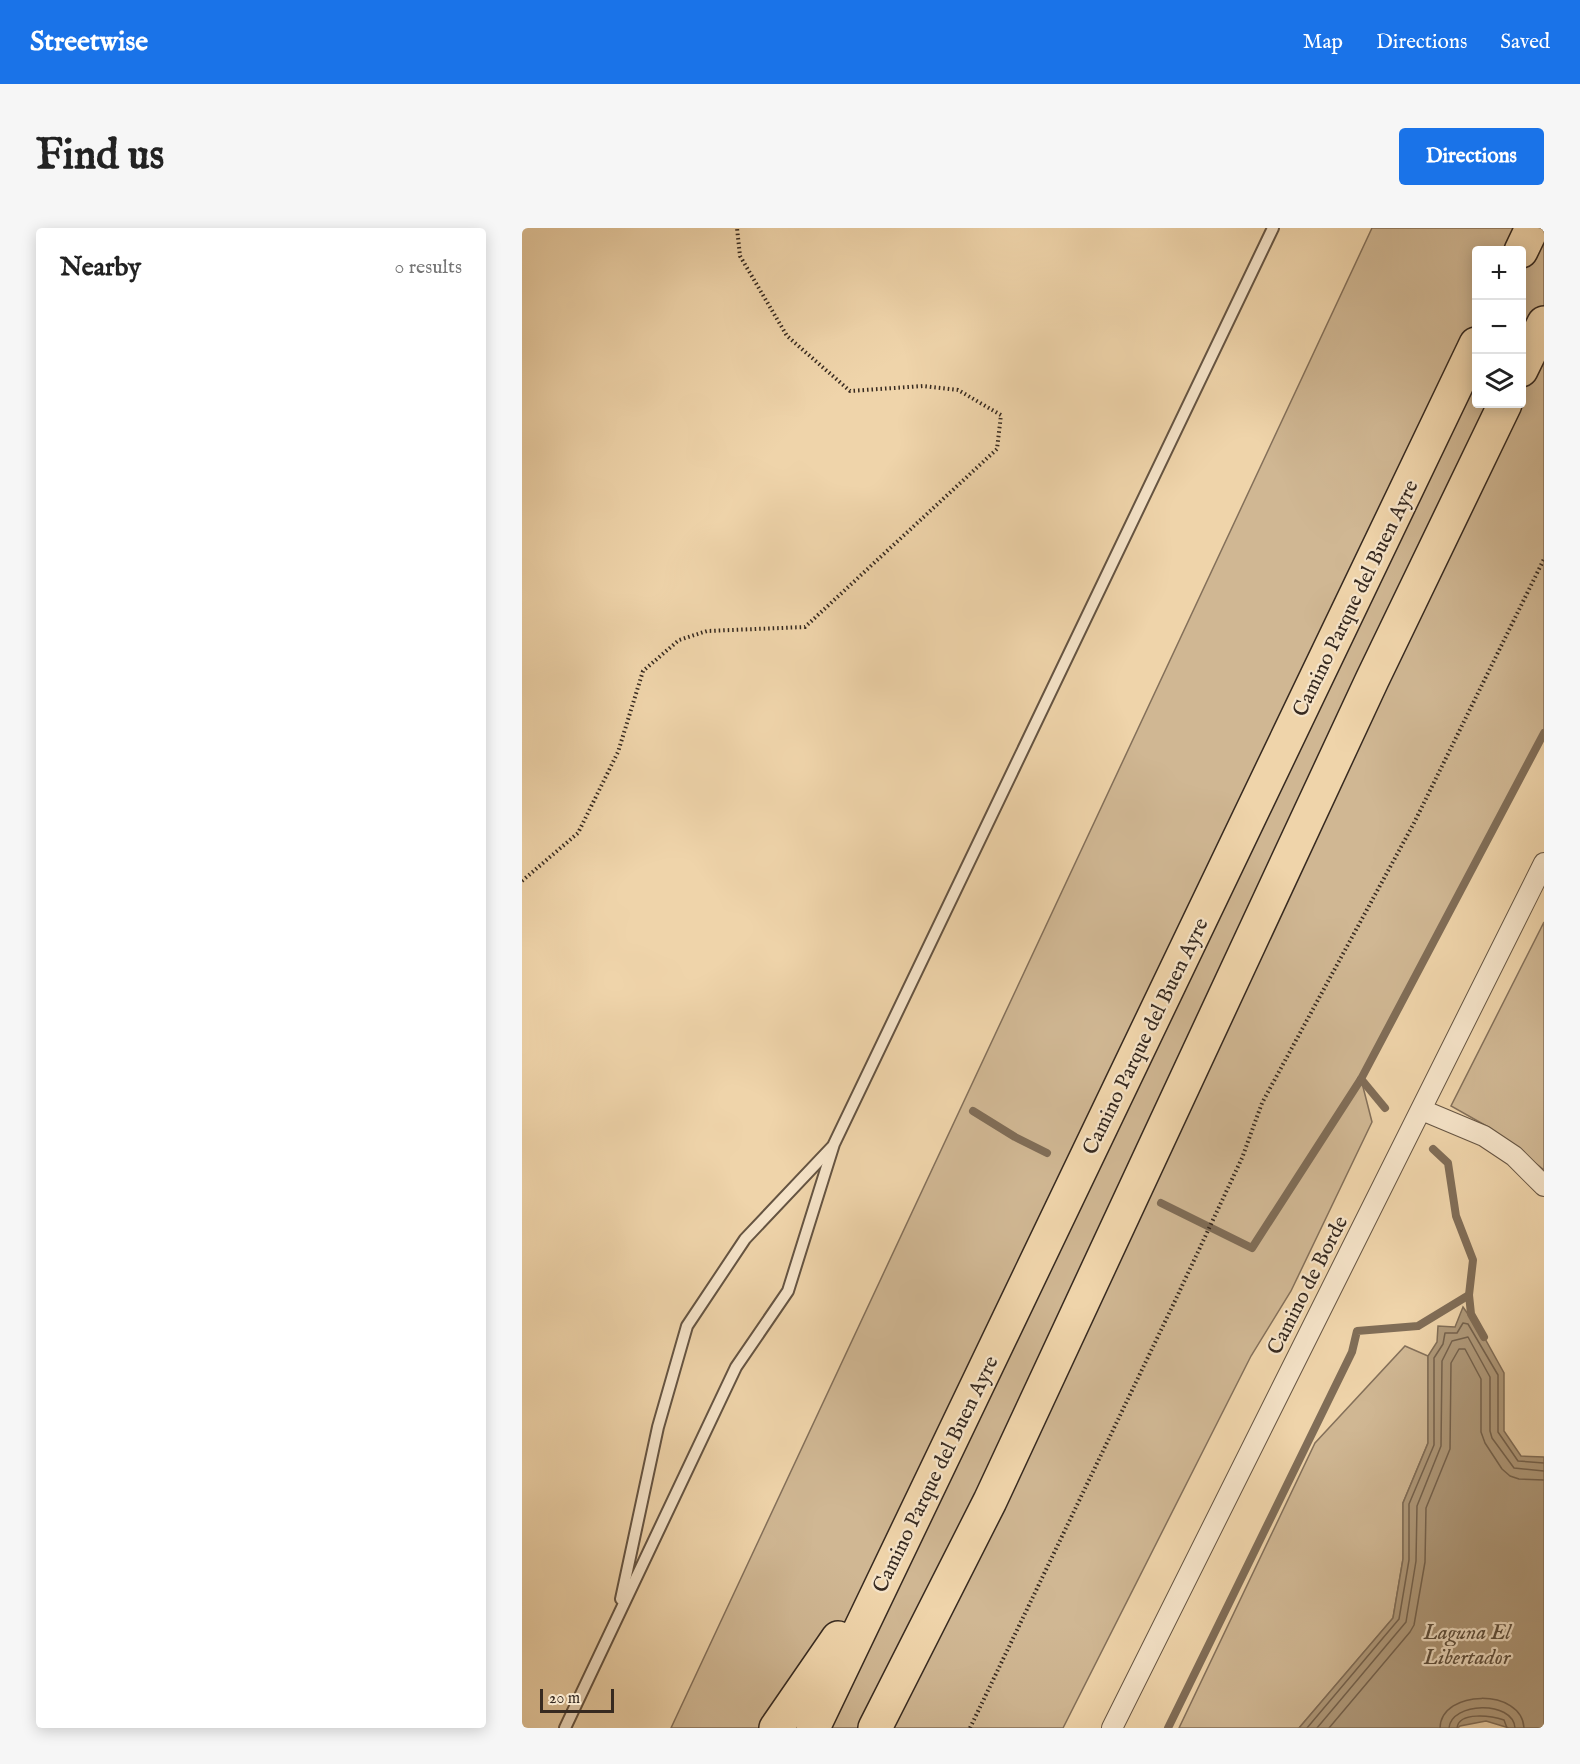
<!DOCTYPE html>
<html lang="en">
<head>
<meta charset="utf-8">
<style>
  :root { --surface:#fff; --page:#f6f6f6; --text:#222; --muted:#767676; --line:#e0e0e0; --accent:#1a73e8 }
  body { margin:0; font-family:"IM FELL English",serif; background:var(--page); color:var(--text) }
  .controls { position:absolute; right:18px; top:18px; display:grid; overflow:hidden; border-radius:6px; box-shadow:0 3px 15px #0003 }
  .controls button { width:54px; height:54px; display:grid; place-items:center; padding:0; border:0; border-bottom:2px solid var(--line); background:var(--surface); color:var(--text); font:30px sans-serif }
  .scale { position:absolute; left:18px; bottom:15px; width:74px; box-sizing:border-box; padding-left:6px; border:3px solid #372a20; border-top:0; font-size:16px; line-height:21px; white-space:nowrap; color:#372a20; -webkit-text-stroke:4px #f5e3c8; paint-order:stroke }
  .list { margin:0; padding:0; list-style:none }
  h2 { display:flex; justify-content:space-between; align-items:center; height:78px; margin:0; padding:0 24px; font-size:26px }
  h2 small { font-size:20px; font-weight:400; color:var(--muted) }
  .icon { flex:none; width:33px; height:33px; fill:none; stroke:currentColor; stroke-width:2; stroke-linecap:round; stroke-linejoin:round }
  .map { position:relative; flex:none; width:1022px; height:1500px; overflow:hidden; border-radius:6px }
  header { display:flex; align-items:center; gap:36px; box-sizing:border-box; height:84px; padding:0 30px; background:var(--accent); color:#fff }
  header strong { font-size:28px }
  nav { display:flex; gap:33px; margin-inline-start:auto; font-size:21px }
  .intro { display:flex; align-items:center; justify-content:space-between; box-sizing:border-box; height:144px; padding:0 36px }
  h1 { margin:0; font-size:42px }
  .button { padding:15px 27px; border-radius:6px; background:var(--accent); color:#fff; font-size:21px; font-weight:700 }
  main { display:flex; gap:36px; padding:0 36px }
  aside { flex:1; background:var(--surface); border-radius:6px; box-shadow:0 3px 15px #0003 }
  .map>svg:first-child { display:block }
</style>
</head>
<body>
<header>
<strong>Streetwise</strong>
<nav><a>Map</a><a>Directions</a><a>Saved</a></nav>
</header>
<div class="intro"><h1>Find us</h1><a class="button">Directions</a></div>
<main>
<aside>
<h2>Nearby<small>0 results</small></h2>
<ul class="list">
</ul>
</aside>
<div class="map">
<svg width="1022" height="1500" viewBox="0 0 1022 1500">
  <rect width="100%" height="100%" fill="#efd4aa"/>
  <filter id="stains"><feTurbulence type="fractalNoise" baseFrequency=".00333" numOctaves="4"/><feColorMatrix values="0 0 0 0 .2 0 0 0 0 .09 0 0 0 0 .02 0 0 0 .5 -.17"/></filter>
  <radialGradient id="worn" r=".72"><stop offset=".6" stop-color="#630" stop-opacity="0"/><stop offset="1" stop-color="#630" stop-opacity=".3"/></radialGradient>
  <g fill="#d0b793" stroke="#84705a" stroke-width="1.5" fill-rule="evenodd">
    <path d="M850 0H1022V505L839 851 850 894 769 1063 729 1128 541 1500H149ZM954 22H999V176H954Z"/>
    <polygon points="1022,694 1022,942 968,900 929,878"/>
    <polygon points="883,1118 906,1128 906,1215 881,1275 881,1331 871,1390 777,1500 657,1500 793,1215"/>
  </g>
  <polygon fill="#b09a7b" stroke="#806d57" stroke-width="1.5" points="941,1079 962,1109 982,1145 982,1203 999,1228 1022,1229 1022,1500 987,1500 964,1493 938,1498 936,1500 777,1500 871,1390 881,1331 881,1275 906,1215 906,1128 915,1114 916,1098 933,1099"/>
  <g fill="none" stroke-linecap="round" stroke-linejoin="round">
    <g stroke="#74624e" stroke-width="1.5">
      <polyline points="785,1500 877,1391 887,1332 887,1276 912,1217 912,1130 921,1116 923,1105 935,1105 941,1095 946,1096 976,1147 976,1204 996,1233 1022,1235"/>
      <polyline points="795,1500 884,1394 894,1333 895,1278 919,1218 920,1133 930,1113 946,1109 968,1149 968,1203 970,1210 992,1240 1022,1243"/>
      <polyline points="807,1500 888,1404 892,1397 903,1334 904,1280 928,1221 929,1135 937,1121 943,1121 959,1151 959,1204 963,1215 980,1241 988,1248 997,1251 1022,1252"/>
      <path d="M918 1500C919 1461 1000 1460 1002 1500"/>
      <path d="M927 1500C929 1474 991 1472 993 1500"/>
      <path d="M935 1500C937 1483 970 1488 982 1492L985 1500"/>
    </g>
    <g stroke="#806d57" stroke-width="8">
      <polyline points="839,851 863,880"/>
      <polyline points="451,883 493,909 525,925"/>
      <polyline points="639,975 730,1020 839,851 1022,505"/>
      <polyline points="947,1067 949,1086 962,1109"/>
      <polyline points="646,1500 830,1124 835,1103 896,1098 947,1067 951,1032 934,988 926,935 911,921"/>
    </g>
    <defs>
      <g id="lane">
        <polyline points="99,1371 136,1199 165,1098 223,1011 310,919"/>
        <polyline points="43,1500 214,1139 266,1063 312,916 751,0"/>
      </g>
      <g id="street">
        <polyline points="900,882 962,908 992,928 1022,958"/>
        <polyline points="590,1500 1022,635"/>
      </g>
      <g id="highway">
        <polyline points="999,23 1010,0"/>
        <polyline points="999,142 1022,95"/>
        <polyline points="254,1500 316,1410"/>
        <polyline points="291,1500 954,116"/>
        <polyline points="353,1500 468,1273 850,452 983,176"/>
      </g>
    </defs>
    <use href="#lane" stroke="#655442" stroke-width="14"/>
    <use href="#street" stroke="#655442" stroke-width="22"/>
    <use href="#highway" stroke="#372a20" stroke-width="36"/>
    <g stroke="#372a20" stroke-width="4" stroke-dasharray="1.5 3" stroke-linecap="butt">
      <polyline points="0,653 56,605 96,524 121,443 157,412 185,403 283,399 475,221 479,187 436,162 401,158 328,163 265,108 218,28 215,0"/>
      <polyline points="448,1500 652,1075 720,930 740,875 892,595 1022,331"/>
    </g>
    <use href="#lane" stroke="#f5e3c8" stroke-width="10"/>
    <use href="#street" stroke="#f5e3c8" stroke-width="20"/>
    <use href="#highway" stroke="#efd4aa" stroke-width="33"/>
  </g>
  <g text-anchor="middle" stroke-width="4.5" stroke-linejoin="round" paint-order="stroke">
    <g font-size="21" fill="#372a20" stroke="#f5e3c8">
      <text transform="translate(833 370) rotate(-64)" y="7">Camino Parque del Buen Ayre</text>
      <text transform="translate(623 808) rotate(-64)" y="7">Camino Parque del Buen Ayre</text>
      <text transform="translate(785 1057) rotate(-63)" y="7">Camino de Borde</text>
      <text transform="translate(413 1246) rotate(-64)" y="7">Camino Parque del Buen Ayre</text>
    </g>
    <g font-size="22" font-style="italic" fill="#5b4c3b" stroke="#f5e3c8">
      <text x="945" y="1411">Laguna El<tspan x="945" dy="25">Libertador</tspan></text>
    </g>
  </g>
  <rect width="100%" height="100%" filter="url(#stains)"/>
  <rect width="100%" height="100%" fill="url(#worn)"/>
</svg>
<div class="controls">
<button>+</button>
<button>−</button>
<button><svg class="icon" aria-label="layers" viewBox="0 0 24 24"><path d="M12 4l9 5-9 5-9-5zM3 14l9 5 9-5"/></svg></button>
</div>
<div class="scale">20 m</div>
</div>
</main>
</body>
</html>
